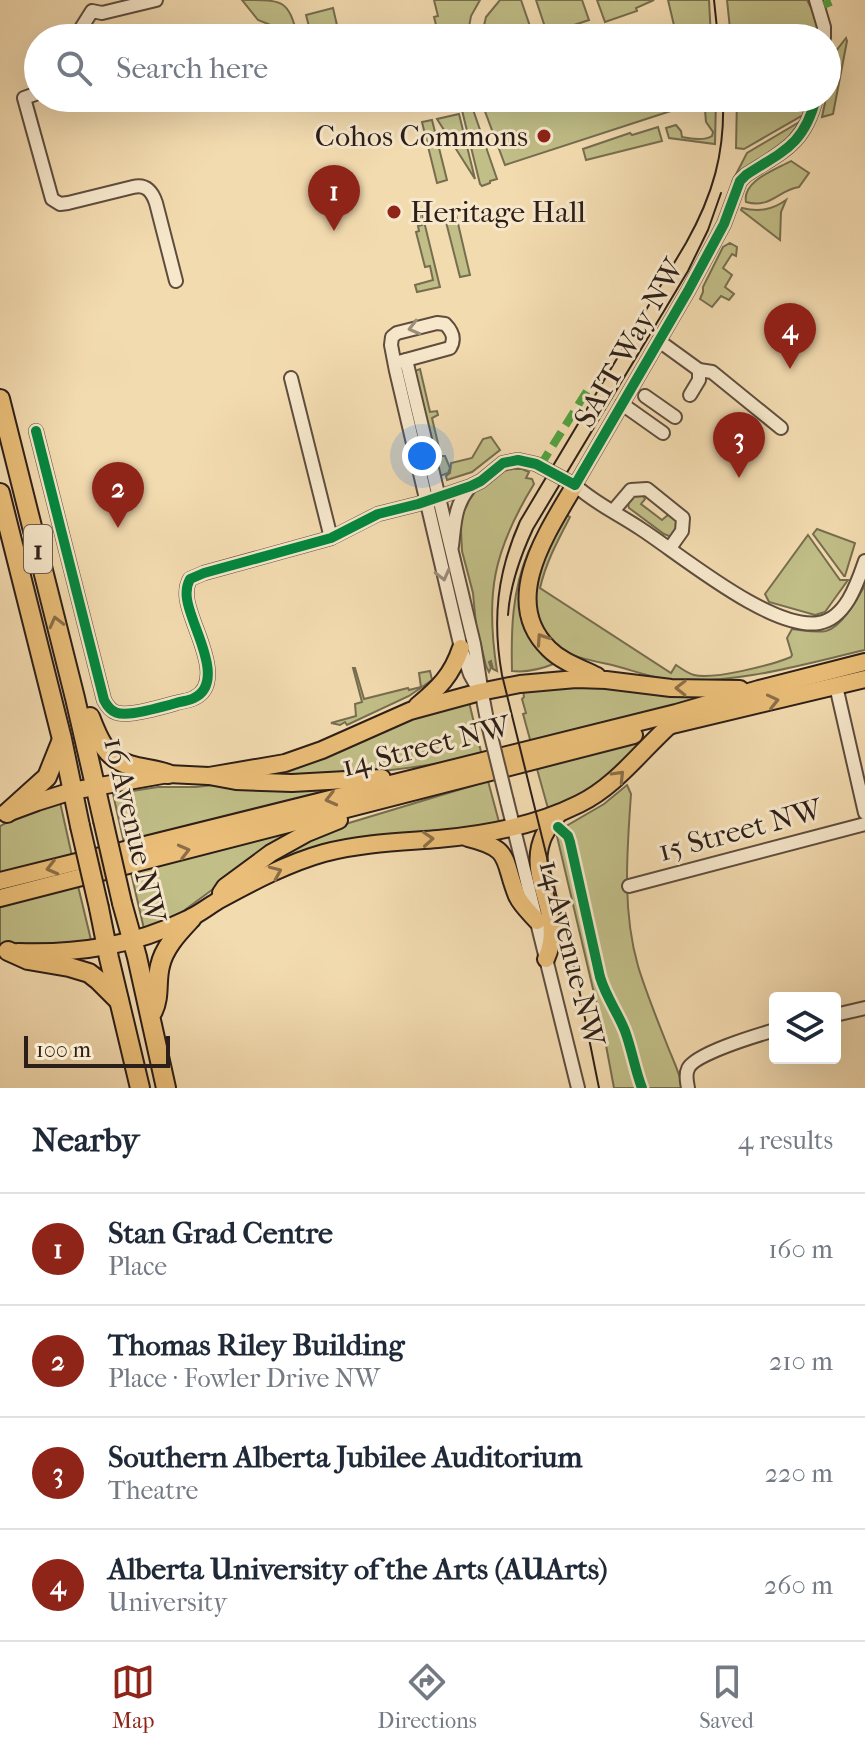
<!DOCTYPE html>
<html lang="en">
<head>
<meta charset="utf-8">
<style>
  :root { --surface:#fff; --page:#f2f2f3; --text:#1f2937; --muted:#747a83; --line:#e0e1e3; --accent:#8f2418 }
  body { margin:0; font-family:"IM FELL French Canon",serif; background:var(--page); color:var(--text) }
  .controls { position:absolute; right:24px; bottom:24px; display:grid; overflow:hidden; border-radius:8px; box-shadow:0 8px 32px #0002 }
  .controls button { width:72px; height:72px; display:grid; place-items:center; padding:0; border:0; border-bottom:2px solid var(--line); background:var(--surface); color:var(--text); font:40px sans-serif }
  .scale { position:absolute; left:24px; bottom:20px; width:146px; box-sizing:border-box; padding-left:8px; border:4px solid #2c1e18; border-top:0; font-size:22px; line-height:28px; white-space:nowrap; color:#2c1e18; -webkit-text-stroke:6px #f7e8cc; paint-order:stroke }
  .you { position:absolute; left:422px; top:456px; width:28px; height:28px; margin:-20px; border:6px solid #fff; border-radius:50%; background:#1a73e8; box-shadow:0 0 0 12px #1a73e833 }
  .badge { display:grid; place-items:center; width:52px; height:52px; border-radius:50%; background:var(--accent); color:#fff; font-size:26px; font-weight:700 }
  .pin { position:absolute; translate:-50% -66px; filter:drop-shadow(0 2px 4px #0008) }
  .pin::after { content:''; position:absolute; top:42px; width:28px; height:24px; background:inherit; clip-path:polygon(0 0,100% 0,50% 100%) }
  .list { margin:0; padding:0; list-style:none }
  h2 { display:flex; justify-content:space-between; align-items:center; height:104px; margin:0; padding:0 32px; font-size:34px }
  h2 small { font-size:26px; font-weight:400; color:var(--muted) }
  .list li { display:grid; grid-template-columns:52px 1fr auto; gap:24px; align-items:center; box-sizing:border-box; height:112px; padding:0 32px; border-top:2px solid var(--line) }
  .list b { display:block; font-size:30px; white-space:nowrap }
  .list p { margin:0; font-size:26px; white-space:nowrap; color:var(--muted) }
  .list em { font-size:26px; font-style:normal; color:var(--muted) }
  .icon { flex:none; width:44px; height:44px; fill:none; stroke:currentColor; stroke-width:2; stroke-linecap:round; stroke-linejoin:round }
  .map { position:relative; flex:none; width:865px; height:1088px; overflow:hidden }
  .search { position:absolute; background:var(--surface); box-shadow:0 8px 32px #0002; left:24px; right:24px; top:24px; height:88px; display:flex; align-items:center; gap:20px; box-sizing:border-box; padding:0 28px; border-radius:44px; color:var(--muted); font-size:30px }
  .sheet { height:552px; background:var(--surface) }
  nav { display:flex; justify-content:space-around; align-items:center; box-sizing:border-box; height:112px; border-top:2px solid var(--line); background:var(--surface); font-size:22px; color:var(--muted) }
  nav a { display:grid; justify-items:center; gap:4px }
  nav .on { color:var(--accent) }
  .map>svg:first-child { display:block }
</style>
</head>
<body>
<div class="map">
<svg width="865" height="1088" viewBox="0 0 865 1088">
  <rect width="100%" height="100%" fill="#f3dbb0"/>
  <filter id="stains"><feTurbulence type="fractalNoise" baseFrequency=".0025" numOctaves="4"/><feColorMatrix values="0 0 0 0 .2 0 0 0 0 .09 0 0 0 0 .02 0 0 0 .5 -.17"/></filter>
  <radialGradient id="worn" r=".72"><stop offset=".6" stop-color="#630" stop-opacity="0"/><stop offset="1" stop-color="#630" stop-opacity=".3"/></radialGradient>
  <g fill="#c1be87" stroke="#766e50" stroke-width="2">
    <path d="M242 0C286 0 287 0 298 36L258 20Z"/>
    <polygon points="434,0 480,0 471,16 467,38 442,38 440,30 437,29 434,17 438,16"/>
    <polygon points="500,0 521,0 534,38 481,38 486,17"/>
    <polygon points="536,0 582,0 589,20 550,33 547,33"/>
    <polygon points="597,0 654,0 636,8 637,11 605,22"/>
    <polygon points="668,0 709,0 711,38 677,38"/>
    <path d="M727 0H807C814 12 819 24 818 38H731Z"/>
    <polygon points="333,8 340,38 312,38 306,15"/>
    <polygon points="846,38 847,41 833,114 822,117 826,98 827,98 833,55"/>
    <polygon points="459,98 469,98 497,179 490,181 490,183 482,186 480,184"/>
    <polygon points="480,98 681,98 683,107 505,165"/>
    <path d="M704 98H716L715 144 669 138 666 128 676 125 681 131 682 137C691 139 704 141 712 136L713 132 706 122Z"/>
    <polygon points="737,98 807,98 803,115 744,149 736,148"/>
    <polygon points="459,114 475,179 437,119"/>
    <polygon points="432,120 447,180 437,183 422,122"/>
    <polygon points="801,121 783,144 744,170 732,182 747,153"/>
    <polygon points="658,127 662,141 586,160 583,149 630,133 632,135"/>
    <path d="M791 161 809 173 799 187C778 190 771 209 746 202 742 181 775 170 791 161Z"/>
    <path d="M786 200 781 212 780 240 741 210 742 208C759 212 772 210 786 200Z"/>
    <polygon points="421,209 440,287 417,292 415,285 433,280 430,266 425,267 416,232 419,231 418,226 422,225 419,213 416,213 415,211"/>
    <polygon points="456,215 470,275 460,277 445,218"/>
    <polygon points="730,243 737,247 736,256 732,254 723,268 732,275 725,287 734,294 729,300 721,296 712,307 700,299 703,292 703,287 723,247"/>
    <polygon points="420,369 430,412 437,411 438,415 432,418 441,456 445,456 450,468 448,473 440,476 414,375 415,371"/>
    <polygon points="491,437 500,450 472,472 447,480 446,476 450,473 451,463 472,458 483,439"/>
    <path d="M513 469H522L529 472 526 478 532 479 534 484C493 551 485 594 497 671L493 669 491 661 489 662 491 668 489 672 486 666 476 625 473 593 462 551 460 512 471 494 503 471Z"/>
    <path d="M634 495H643L645 499 641 504 662 520 669 514 678 521 676 535 669 536 664 534 629 508C627 502 629 499 634 495Z"/>
    <path d="M558 497 522 581 556 663C544 668 528 673 512 671 511 630 512 591 528 553 536 534 548 516 558 497Z"/>
    <path d="M567 515 570 517C558 540 546 562 540 588L671 673 676 665C682 669 687 673 694 675 713 680 772 665 791 657L792 655 787 638 792 629C803 630 814 633 826 631 842 627 857 599 865 585V650C804 664 734 685 672 680 651 678 632 670 612 665 598 662 570 657 559 649 550 641 543 629 539 618 527 581 549 547 567 515Z"/>
    <polygon points="817,529 855,543 845,576 844,576 813,534"/>
    <polygon points="808,535 840,580 848,580 825,612 815,615 769,602 765,594"/>
    <polygon points="353,668 355,668 364,699 408,688 409,690 421,687 419,673 430,671 432,680 409,696 347,725 345,722 340,725 331,723 356,716 355,704 362,702"/>
    <polygon points="579,685 694,696 695,700 531,743 523,714 526,713 522,699 524,697 523,690"/>
    <path d="M469 702 482 756C429 766 377 773 323 776 301 777 282 779 261 773L332 753 423 714Z"/>
    <polygon points="643,740 644,742 607,779 549,812 537,769"/>
    <polygon points="488,781 499,822 271,865 269,861 339,826"/>
    <polygon points="222,784 336,787 337,791 124,843 113,794 158,787 196,787"/>
    <path d="M627 785 631 794C627 852 622 910 638 966 646 992 656 1017 666 1042 672 1058 679 1071 683 1088H614L605 1040 556 832 604 804Z"/>
    <polygon points="60,802 72,856 0,874 0,826 14,819"/>
    <polygon points="295,829 296,833 262,853 182,912 170,920 144,929 131,873"/>
    <polygon points="78,886 91,940 65,944 0,943 0,905"/>
  </g>
  <g fill="none" stroke-linecap="round" stroke-linejoin="round">
    <defs>
      <g id="minor">
        <polyline points="816,0 824,27 824,38"/>
        <polyline points="75,38 92,11 102,13 156,0"/>
        <path d="M38 93 24 98 52 199 60 204 68 203 133 187C146 184 152 191 156 203L176 281"/>
        <polyline points="659,341 699,370 699,380 690,395"/>
        <path d="M406 360 474 644C479 672 482 700 489 728"/>
        <path d="M395 363 450 348C456 338 452 331 445 324L437 323 397 333 392 337 391 345 396 371 461 648 470 674 480 692"/>
        <polyline points="699,370 712,372 781,428"/>
        <polyline points="291,378 331,538"/>
        <polyline points="645,396 675,417"/>
        <polyline points="622,404 663,433"/>
        <path d="M36 431 104 700C111 714 119 715 134 713 148 711 162 707 176 703 182 701 189 701 194 698 222 685 200 641 193 620 188 606 183 592 190 579L204 573 331 538 378 514 418 504 471 486 481 481 503 463 518 460 536 464 575 485 688 291 724 224 740 181 746 175C783 151 804 145 816 98"/>
        <path d="M575 485C594 503 619 514 641 529 681 555 772 631 819 623 846 618 857 584 865 561"/>
        <polyline points="614,510 631,490 647,489 683,518 682,531 670,548"/>
        <path d="M452 546C455 523 454 507 469 488"/>
        <polyline points="836,686 865,813"/>
        <polyline points="507,801 578,1088"/>
        <polyline points="629,886 865,824"/>
        <polyline points="835,1015 865,1008"/>
        <path d="M688 1088C687 1082 685 1075 688 1069 693 1054 758 1035 775 1030"/>
      </g>
      <g id="major">
        <path d="M575 485C548 531 499 601 549 649 562 662 581 668 597 676"/>
        <path d="M417 706C439 688 452 675 461 648"/>
        <polyline points="672,725 865,679"/>
        <polyline points="209,776 285,763 322,750 410,711 480,692 520,684 576,679 606,680 671,688 740,689"/>
        <polyline points="10,812 37,802 72,791 168,774 209,776 236,781 292,783 382,778"/>
        <path d="M468 838C513 849 502 859 517 896 521 905 530 913 537 921"/>
        <polyline points="0,881 676,713 759,689 865,662"/>
        <polyline points="221,893 225,887 271,853 307,833 339,820"/>
        <polyline points="0,898 634,735"/>
        <path d="M18 952C78 954 133 946 188 919 199 914 209 906 219 900 252 882 288 863 324 853 362 843 400 842 438 839 485 835 537 825 579 804 616 786 640 752 670 725"/>
        <path d="M546 959C566 916 527 880 542 840 545 830 553 822 559 813"/>
      </g>
      <g id="highway">
        <polyline points="0,399 75,698 103,820"/>
        <polyline points="0,493 62,739 80,826"/>
        <path d="M90 717C98 738 106 759 130 765 143 769 155 769 168 774"/>
        <polyline points="7,813 47,777 61,742"/>
        <polyline points="122,903 137,957 166,1088"/>
        <polyline points="99,908 109,958 140,1088"/>
        <polyline points="8,951 28,960 69,967 89,973 98,980 119,1001"/>
        <path d="M153 1011C160 997 156 981 160 966 164 947 179 932 192 918"/>
      </g>
    </defs>
    <use href="#minor" stroke="#5e4d3e" stroke-width="16"/>
    <use href="#major" stroke="#2c1e18" stroke-width="20"/>
    <use href="#highway" stroke="#2c1e18" stroke-width="22"/>
    <use href="#minor" stroke="#f7e8cc" stroke-width="12"/>
    <use href="#major" stroke="#eabe78" stroke-width="16"/>
    <use href="#highway" stroke="#eabe78" stroke-width="18"/>
    <g stroke="#2c1e18" stroke-width="2">
      <polyline points="714,0 718,38"/>
      <path d="M508 615C510 585 520 557 533 529L688 271 708 230 721 193"/>
      <path d="M599 1088 577 979 502 675C492 620 497 573 520 521L686 243C713 195 725 153 723 98"/>
    </g>
    <defs>
      <polyline id="minor-bridge" points="489,728 507,801"/>
      <g id="highway-bridge">
        <polyline points="103,820 122,903"/>
        <polyline points="80,826 99,908"/>
      </g>
    </defs>
    <use href="#minor-bridge" stroke="#5e4d3e" stroke-width="16" stroke-linecap="butt"/>
    <use href="#highway-bridge" stroke="#2c1e18" stroke-width="22" stroke-linecap="butt"/>
    <use href="#minor-bridge" stroke="#f7e8cc" stroke-width="12"/>
    <use href="#highway-bridge" stroke="#eabe78" stroke-width="18"/>
    <g stroke="#51a240" stroke-width="8" stroke-dasharray="16 8" stroke-linecap="butt">
      <polyline points="826,0 829,7"/>
      <polyline points="442,98 445,99"/>
      <polyline points="540,466 587,391"/>
    </g>
    <defs>
      <g id="cycleway">
        <path d="M36 431 104 700C111 714 119 715 134 713 148 711 162 707 176 703 182 701 189 701 194 698 222 685 200 641 193 620 188 606 183 592 190 579L204 573 331 538 378 514 418 504 471 486 481 481 503 463 518 460 536 464 575 485 688 291 724 224 740 181 746 175C783 151 804 145 816 98"/>
        <path d="M558 827 568 836 570 842 600 977C606 997 618 1013 625 1031 632 1050 635 1070 642 1088"/>
      </g>
    </defs>
    <use href="#cycleway" stroke="#f7e8cc" stroke-width="15"/>
    <use href="#cycleway" stroke="#00873e" stroke-width="10"/>
  </g>
  <defs><path id="oneway-chevron" d="M-2-3.5L2.5 0L-2 3.5" fill="none" stroke-width="1.6" stroke-linecap="round" stroke-linejoin="round" transform="scale(2)"/></defs>
  <g stroke="#9c8d7b">
    <use href="#oneway-chevron" transform="translate(414 328) rotate(166)"/>
    <use href="#oneway-chevron" transform="translate(443 575) rotate(76)"/>
  </g>
  <g stroke="#8b6e48">
    <use href="#oneway-chevron" transform="translate(56 622) rotate(-104)"/>
    <use href="#oneway-chevron" transform="translate(542 639) rotate(-124)"/>
    <use href="#oneway-chevron" transform="translate(681 688) rotate(-179)"/>
    <use href="#oneway-chevron" transform="translate(773 701) rotate(-13)"/>
    <use href="#oneway-chevron" transform="translate(619 776) rotate(-46)"/>
    <use href="#oneway-chevron" transform="translate(331 799) rotate(166)"/>
    <use href="#oneway-chevron" transform="translate(428 839) rotate(-4)"/>
    <use href="#oneway-chevron" transform="translate(184 851) rotate(-14)"/>
    <use href="#oneway-chevron" transform="translate(52 868) rotate(166)"/>
    <use href="#oneway-chevron" transform="translate(276 872) rotate(-24)"/>
  </g>
  <g fill="#8f2418" stroke="#f7e8cc" stroke-width="3">
    <circle cx="544" cy="136" r="8"/>
    <circle cx="394" cy="212" r="8"/>
  </g>
  <g text-anchor="middle" stroke-width="6" stroke-linejoin="round" paint-order="stroke">
    <rect fill="#f7e8cc" stroke="#695b4e" stroke-width="2" x="24" y="525" width="28" height="48" rx="6"/>
    <g font-size="28" font-weight="bold" fill="#2c1e18">
      <text x="38" y="559">1</text>
    </g>
    <g font-size="30" fill="#2c1e18" stroke="#f7e8cc" text-anchor="end">
      <text x="528" y="146">Cohos Commons</text>
      <text x="410" y="222" text-anchor="start">Heritage Hall</text>
    </g>
    <g font-size="30" fill="#2c1e18" stroke="#f7e8cc">
      <text transform="translate(629 343) rotate(-60)" y="10">SAIT Way NW</text>
      <text transform="translate(426 746) rotate(-14)" y="10">14 Street NW</text>
      <text transform="translate(135 830) rotate(77)" y="10">16 Avenue NW</text>
      <text transform="translate(740 830) rotate(-15)" y="10">15 Street NW</text>
      <text transform="translate(572 953) rotate(76)" y="10">14 Avenue NW</text>
    </g>
  </g>
  <rect width="100%" height="100%" filter="url(#stains)"/>
  <rect width="100%" height="100%" fill="url(#worn)"/>
</svg>
<div class="controls">
<button><svg class="icon" aria-label="layers" viewBox="0 0 24 24"><path d="M12 4l9 5-9 5-9-5zM3 14l9 5 9-5"/></svg></button>
</div>
<div class="scale">100 m</div>
<div class="you"></div>
<div class="pin badge" style="left:334px;top:231px">1</div>
<div class="pin badge" style="left:118px;top:528px">2</div>
<div class="pin badge" style="left:739px;top:478px">3</div>
<div class="pin badge" style="left:790px;top:369px">4</div>
<div class="search"><svg class="icon" aria-label="search" viewBox="0 0 24 24"><circle cx="10" cy="10" r="6"/><path d="M15 15l6 6"/></svg>Search here</div>
</div>
<section class="sheet">
<h2>Nearby<small>4 results</small></h2>
<ul class="list">
<li><span class="badge">1</span><div><b>Stan Grad Centre</b><p>Place</p></div><em>160 m</em></li>
<li><span class="badge">2</span><div><b>Thomas Riley Building</b><p>Place · Fowler Drive NW</p></div><em>210 m</em></li>
<li><span class="badge">3</span><div><b>Southern Alberta Jubilee Auditorium</b><p>Theatre</p></div><em>220 m</em></li>
<li><span class="badge">4</span><div><b>Alberta University of the Arts (AUArts)</b><p>University</p></div><em>260 m</em></li>
</ul>
</section>
<nav>
<a class="on"><svg class="icon" aria-label="map" viewBox="0 0 24 24"><path d="M3 6l6-2 6 2 6-2v14l-6 2-6-2-6 2zM9 4v14M15 6v14"/></svg>Map</a>
<a><svg class="icon" aria-label="directions" viewBox="0 0 24 24"><path d="M12 3l9 9-9 9-9-9zM9 14v-3h6M13 9l2 2-2 2"/></svg>Directions</a>
<a><svg class="icon" aria-label="saved" viewBox="0 0 24 24"><path d="M7 4h10v16l-5-4-5 4z"/></svg>Saved</a>
</nav>
</body>
</html>
